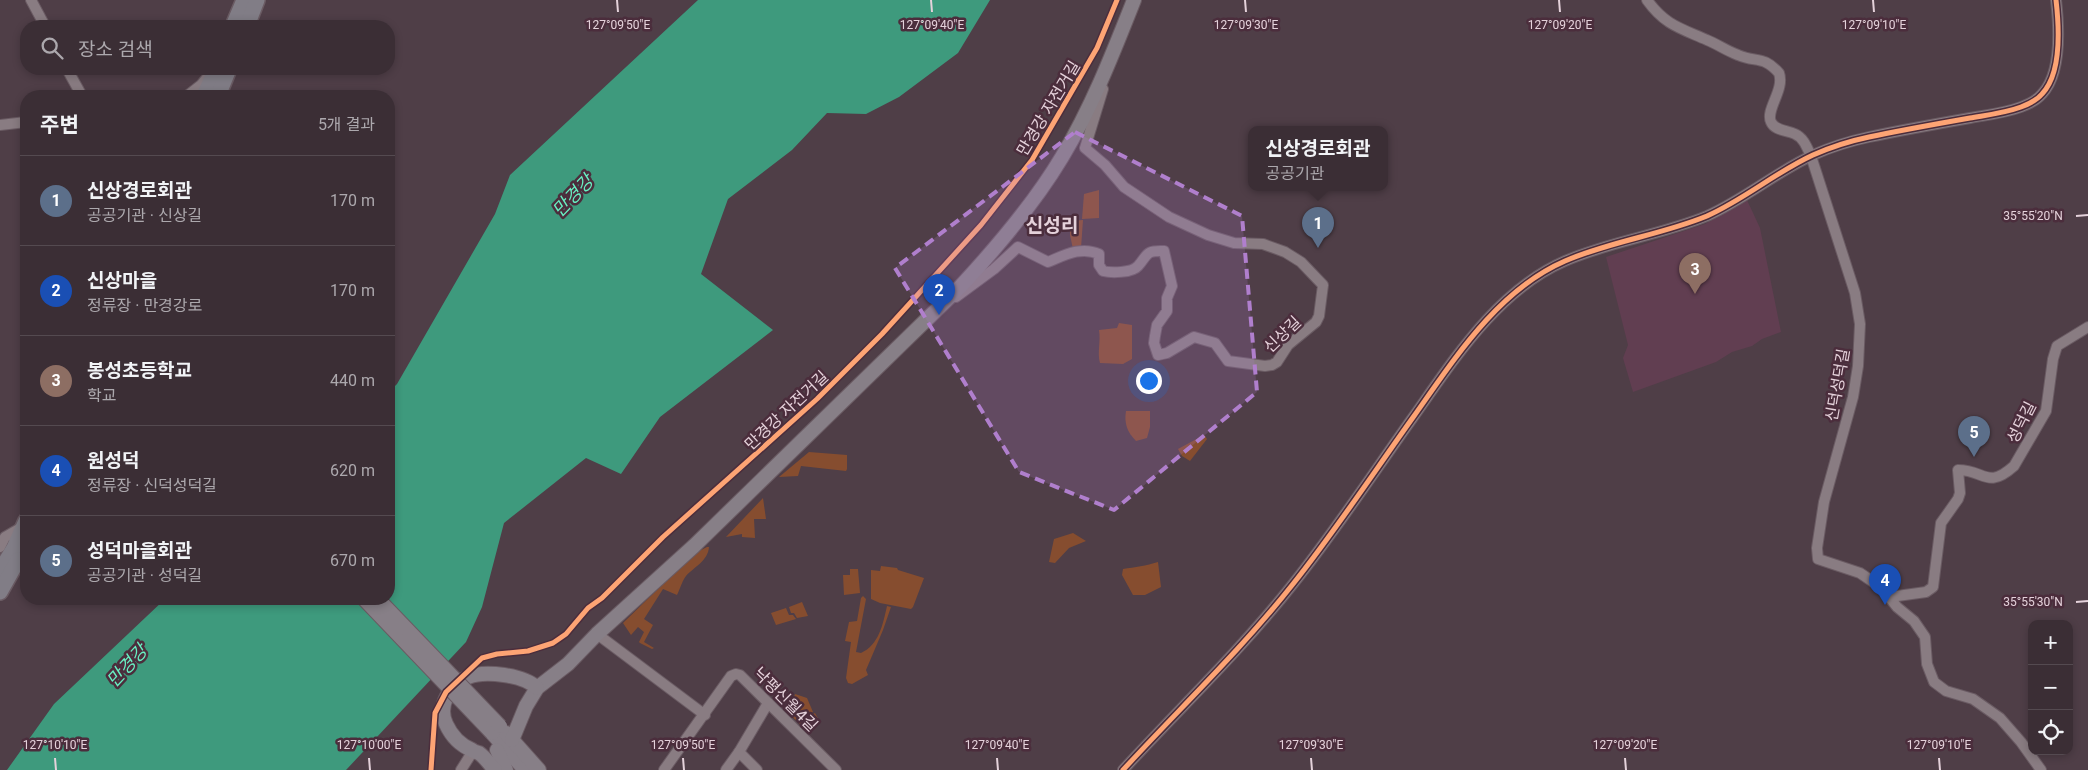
<!DOCTYPE html>
<html lang="ko">
<head>
<meta charset="utf-8">
<style>
  :root { --surface:#3b2e35; --page:#42363d; --text:#f1f3f6; --muted:#aca8ad; --line:#544a50; --accent:#e69b98 }
  body { margin:0; font-family:Roboto,"Noto Sans KR",sans-serif; background:var(--page); color:var(--text) }
  .controls { position:absolute; right:15px; bottom:15px; display:grid; overflow:hidden; border-radius:10px; box-shadow:0 2px 8px #0003 }
  .controls button { width:45px; height:45px; display:grid; place-items:center; padding:0; border:0; border-bottom:1px solid var(--line); background:var(--surface); color:var(--text); font:25px sans-serif }
  .you { position:absolute; left:1148px; top:380px; width:18px; height:18px; margin:-12px; border:4px solid #fff; border-radius:50%; background:#1a73e8; box-shadow:0 0 0 8px #1a73e833 }
  .badge { display:grid; place-items:center; width:32px; height:32px; border-radius:50%; background:var(--accent); color:#fff; font-size:16px; font-weight:700 }
  .pin { position:absolute; translate:-50% -41px; filter:drop-shadow(0 1px 2px #0008) }
  .pin::after { content:''; position:absolute; top:26px; width:18px; height:15px; background:inherit; clip-path:polygon(0 0,100% 0,50% 100%) }
  .popup { position:absolute; left:1248px; top:126px; width:140px; height:65px; box-sizing:border-box; display:grid; place-content:center; border-radius:10px; background:var(--surface); filter:drop-shadow(0 1px 4px #0005); font-size:16px; white-space:nowrap; color:var(--muted) }
  .popup b { font-size:19px; color:var(--text) }
  .popup::after { content:''; position:absolute; left:50%; top:100%; margin-left:-10px; border:10px solid transparent; border-top-color:var(--surface) }
  .list { margin:0; padding:0; list-style:none }
  h2 { display:flex; justify-content:space-between; align-items:center; height:65px; margin:0; padding:0 20px; font-size:21px }
  h2 small { font-size:16px; font-weight:400; color:var(--muted) }
  .list li { display:grid; grid-template-columns:32px 1fr auto; gap:15px; align-items:center; box-sizing:border-box; height:90px; padding:0 20px; border-top:1px solid var(--line) }
  .list b { display:block; font-size:19px; white-space:nowrap }
  .list p { margin:0; font-size:16px; white-space:nowrap; color:var(--muted) }
  .list em { font-size:16px; font-style:normal; color:var(--muted) }
  .icon { flex:none; width:28px; height:28px; fill:none; stroke:currentColor; stroke-width:2; stroke-linecap:round; stroke-linejoin:round }
  .map { position:relative; flex:none; width:2088px; height:770px; overflow:hidden }
  .search { position:absolute; background:var(--surface); box-shadow:0 2px 8px #0003; left:20px; top:20px; width:375px; height:55px; display:flex; align-items:center; gap:12px; box-sizing:border-box; padding:0 18px; border-radius:20px; color:var(--muted); font-size:19px }
  .panel { position:absolute; background:var(--surface); box-shadow:0 2px 8px #0003; left:20px; top:90px; width:375px; height:515px; border-radius:20px }
  .map>svg:first-child { display:block }
</style>
</head>
<body>
<div class="map">
<svg width="2088" height="770" viewBox="0 0 2088 770">
  <rect width="100%" height="100%" fill="#4f3e47"/>
  <polygon fill="#613e51" points="1747,200 1760,228 1781,332 1762,339 1752,346 1732,352 1716,362 1633,392 1623,358 1628,345 1606,257 1705,224"/>
  <g fill="#864d2f">
    <polygon points="1099,190 1099,218 1082,219 1084,194"/>
    <polygon points="1083,220 1081,248 1073,249 1070,235 1070,221"/>
    <path d="M1119 323 1132 325V359L1123 364 1100 363C1097 352 1101 342 1099 330L1117 328Z"/>
    <path d="M1126 411H1150V427L1147 438 1136 441C1127 432 1124 423 1126 411Z"/>
    <polygon points="1204,435 1207,439 1190,461 1182,456 1178,449"/>
    <polygon points="809,452 847,455 847,469 846,471 801,466 798,476 779,477"/>
    <polygon points="763,498 766,519 754,519 755,538 742,537 742,534 726,537"/>
    <polygon points="1073,533 1086,541 1069,548 1055,563 1049,562 1054,539"/>
    <path d="M707 547H709C708 561 694 567 686 576 682 581 680 589 677 595L663 589 644 619 653 625 644 642 654 648 652 649 640 643 639 642 644 632 638 627 631 635 623 623 695 553Z"/>
    <path d="M1158 562 1161 587 1145 595H1133L1122 575 1123 569C1135 567 1146 566 1158 562Z"/>
    <polygon points="881,566 897,568 898,570 924,578 913,607 911,609 880,603 871,599 871,570 880,571"/>
    <polygon points="850,569 858,569 860,593 844,595 843,575 850,575"/>
    <path d="M863 596 866 599 856 652 861 653C879 645 883 624 887 606L891 607 883 630 866 670 868 675 852 684 848 683 846 678 851 642 845 641 849 622 857 621 861 598Z"/>
    <polygon points="802,602 808,616 797,618 794,613 791,613 789,607"/>
    <polygon points="786,608 789,615 793,615 796,619 776,625 771,613"/>
    <polygon points="795,694 807,698 813,712 801,718 791,709"/>
    <polygon points="790,712 800,721 815,713 820,722 804,728 788,713"/>
  </g>
  <polygon fill="#3e9a7d" points="698,0 990,0 958,53 899,97 866,114 827,113 792,150 728,199 701,274 773,330 660,417 621,474 586,458 504,523 482,607 466,642 346,770 7,770 54,704 165,599 389,599 389,392 397,384 495,214 510,175"/>
  <g fill="none" stroke-linecap="round" stroke-linejoin="round">
    <defs>
      <g id="street">
        <polyline points="31,0 45,26"/>
        <path d="M1647 0C1665 25 1680 28 1707 40 1717 44 1727 51 1738 55 1756 63 1763 55 1779 73 1785 90 1765 110 1771 122 1775 131 1787 130 1795 134 1804 138 1807 148 1811 156L1855 293 1860 324 1858 366 1853 397 1824 502 1817 548 1818 559 1860 573 1882 588 1897 607 1914 621 1925 637 1927 664 1934 682 1946 691 1973 699 2000 718 2021 742 2041 770"/>
        <polyline points="67,69 82,96"/>
        <polyline points="187,96 201,85 209,75"/>
        <polyline points="0,125 26,122"/>
        <path d="M956 297 994 269 1018 247 1048 262C1065 255 1081 246 1099 254V265L1103 271C1111 273 1132 273 1138 266 1148 255 1145 250 1164 251L1172 286 1167 298V311L1157 325 1155 336 1154 343 1158 355 1167 353 1194 337 1215 343 1228 361 1265 366 1272 365 1277 362 1288 345 1316 322 1319 316 1323 285 1301 262 1285 252 1263 244 1234 243 1208 235 1169 217 1124 187 1105 165 1085 148 1103 89"/>
        <polyline points="0,547 5,537 24,526"/>
        <path d="M1890 597 1926 592 1933 587 1941 523 1958 499 1960 493 1958 470C1985 470 1987 490 2014 466L2046 411 2053 359 2057 346 2088 327"/>
        <polyline points="597,634 705,715"/>
        <polyline points="739,752 768,703"/>
        <polyline points="461,770 473,751"/>
        <polyline points="664,770 731,676 736,674 740,675 836,770"/>
        <polyline points="726,770 739,752 757,770"/>
        <path d="M1123 770C1180 708 1241 650 1293 584 1336 530 1374 472 1414 416 1455 358 1498 290 1565 261 1611 241 1661 235 1707 216 1745 199 1776 172 1813 155 1831 147 1850 141 1869 137 1902 130 1936 124 1970 118 1987 115 2005 113 2021 107 2029 104 2037 100 2042 94 2062 73 2059 26 2056 0"/>
      </g>
      <g id="secondary">
        <polyline points="492,733 525,770"/>
        <polyline points="506,733 539,770"/>
        <path d="M512 740 526 706 537 688 568 664 597 634 694 546 961 286C998 246 1034 204 1062 157 1092 107 1113 53 1134 0"/>
        <polyline points="497,750 506,770"/>
        <path d="M495 770C490 765 485 757 479 753 477 752 474 752 472 750 460 745 451 735 446 724 437 705 450 685 468 677 485 670 524 675 537 688"/>
      </g>
      <g id="primary">
        <polyline points="233,26 244,0"/>
        <polyline points="247,26 257,0"/>
        <polyline points="204,96 216,69"/>
        <polyline points="218,96 229,69"/>
        <polyline points="0,571 14,548 26,521"/>
        <polyline points="0,592 18,560"/>
      </g>
    </defs>
    <use href="#street" stroke="#6a5b63" stroke-width="12"/>
    <use href="#secondary" stroke="#6a5b63" stroke-width="16"/>
    <use href="#primary" stroke="#6a5b63" stroke-width="18"/>
    <use href="#street" stroke="#897c82" stroke-width="10"/>
    <use href="#secondary" stroke="#877f87" stroke-width="14"/>
    <use href="#primary" stroke="#817d86" stroke-width="15"/>
    <defs>
      <g id="secondary-bridge">
        <polyline points="364,599 492,733"/>
        <polyline points="378,599 500,726"/>
      </g>
    </defs>
    <use href="#secondary-bridge" stroke="#6a5b63" stroke-width="16" stroke-linecap="butt"/>
    <use href="#secondary-bridge" stroke="#877f87" stroke-width="14"/>
    <defs>
      <g id="cycleway">
        <polyline points="431,770 435,713 446,692 482,658 497,654 528,651 553,643 566,634 588,608 602,598 663,537 817,399 882,334 981,225 1032,160 1097,48 1117,0"/>
        <path d="M1123 770C1180 708 1241 650 1293 584 1336 530 1374 472 1414 416 1455 358 1498 290 1565 261 1611 241 1661 235 1707 216 1745 199 1776 172 1813 155 1831 147 1850 141 1869 137 1902 130 1936 124 1970 118 1987 115 2005 113 2021 107 2029 104 2037 100 2042 94 2062 73 2059 26 2056 0"/>
      </g>
    </defs>
    <use href="#cycleway" stroke="#4b2d3c" stroke-width="8"/>
    <use href="#cycleway" stroke="#fda474" stroke-width="5"/>
  </g>
  <path fill="#b07fcd" fill-opacity="0.2" stroke="#b07fcd" stroke-width="4" stroke-dasharray="10 6" stroke-linejoin="round" d="M1075 132 1242 216 1257 392 1114 510 1019 472 895 268Z"/>
  <path fill="none" stroke="#e5d2db" stroke-width="2" d="M617 0 618 12M931 0 932 12M1245 0 1246 12M1559 0 1560 12M1873 0 1874 12M2076 216 2088 215M2076 602 2088 601M55 758 56 770M369 758 370 770M683 758 684 770M997 758 998 770M1311 758 1312 770M1625 758 1626 770M1939 758 1940 770"/>
  <g text-anchor="middle" stroke-width="5" stroke-linejoin="round" paint-order="stroke">
    <g font-size="16" fill="#e5d2db" stroke="#4b2d3c">
      <text transform="translate(1048 108) rotate(-59)" y="6">만경강 자전거길</text>
      <text transform="translate(1282 334) rotate(-44)" y="6">신상길</text>
      <text transform="translate(1837 385) rotate(-80)" y="6">신덕성덕길</text>
      <text transform="translate(786 410) rotate(-43)" y="6">만경강 자전거길</text>
      <text transform="translate(2021 422) rotate(-63)" y="6">성덕길</text>
      <text transform="translate(786 699) rotate(45)" y="6">낙평신월4길</text>
    </g>
    <g font-size="18" font-style="italic" fill="#68f1c3" stroke="#4b2d3c">
      <text transform="translate(573 196) rotate(-46)" y="6">만경강</text>
      <text transform="translate(127 666) rotate(-47)" y="6">만경강</text>
    </g>
    <g font-size="19" font-weight="bold" fill="#e5d2db" stroke="#4b2d3c">
      <text x="1052" y="232">신성리</text>
    </g>
  </g>
  <g font-size="12" text-anchor="middle" fill="#e5d2db" stroke="#4b2d3c" stroke-width="5" stroke-linejoin="round" paint-order="stroke">
    <text x="618" y="29">127°09'50"E</text>
    <text x="932" y="29">127°09'40"E</text>
    <text x="1246" y="29">127°09'30"E</text>
    <text x="1560" y="29">127°09'20"E</text>
    <text x="1874" y="29">127°09'10"E</text>
    <text x="2033" y="220">35°55'20"N</text>
    <text x="2033" y="606">35°55'30"N</text>
    <text x="55" y="749">127°10'10"E</text>
    <text x="369" y="749">127°10'00"E</text>
    <text x="683" y="749">127°09'50"E</text>
    <text x="997" y="749">127°09'40"E</text>
    <text x="1311" y="749">127°09'30"E</text>
    <text x="1625" y="749">127°09'20"E</text>
    <text x="1939" y="749">127°09'10"E</text>
  </g>
</svg>
<div class="controls">
<button>+</button>
<button>−</button>
<button><svg class="icon" aria-label="locate" viewBox="0 0 24 24"><circle cx="12" cy="12" r="6"/><path d="M12 2v4M12 18v4M2 12h4M18 12h4"/></svg></button>
</div>
<div class="you"></div>
<div class="pin badge" style="left:1318px;top:248px;background:#5c6f8a">1</div>
<div class="popup"><b>신상경로회관</b>공공기관</div>
<div class="pin badge" style="left:939px;top:315px;background:#1a4fb4">2</div>
<div class="pin badge" style="left:1695px;top:294px;background:#8d6e63">3</div>
<div class="pin badge" style="left:1885px;top:605px;background:#1a4fb4">4</div>
<div class="pin badge" style="left:1974px;top:457px;background:#5c6f8a">5</div>
<div class="search"><svg class="icon" aria-label="search" viewBox="0 0 24 24"><circle cx="10" cy="10" r="6"/><path d="M15 15l6 6"/></svg>장소 검색</div>
<section class="panel">
<h2>주변<small>5개 결과</small></h2>
<ul class="list">
<li><span class="badge" style="background:#5c6f8a">1</span><div><b>신상경로회관</b><p>공공기관 · 신상길</p></div><em>170 m</em></li>
<li><span class="badge" style="background:#1a4fb4">2</span><div><b>신상마을</b><p>정류장 · 만경강로</p></div><em>170 m</em></li>
<li><span class="badge" style="background:#8d6e63">3</span><div><b>봉성초등학교</b><p>학교</p></div><em>440 m</em></li>
<li><span class="badge" style="background:#1a4fb4">4</span><div><b>원성덕</b><p>정류장 · 신덕성덕길</p></div><em>620 m</em></li>
<li><span class="badge" style="background:#5c6f8a">5</span><div><b>성덕마을회관</b><p>공공기관 · 성덕길</p></div><em>670 m</em></li>
</ul>
</section>
</div>
</body>
</html>
